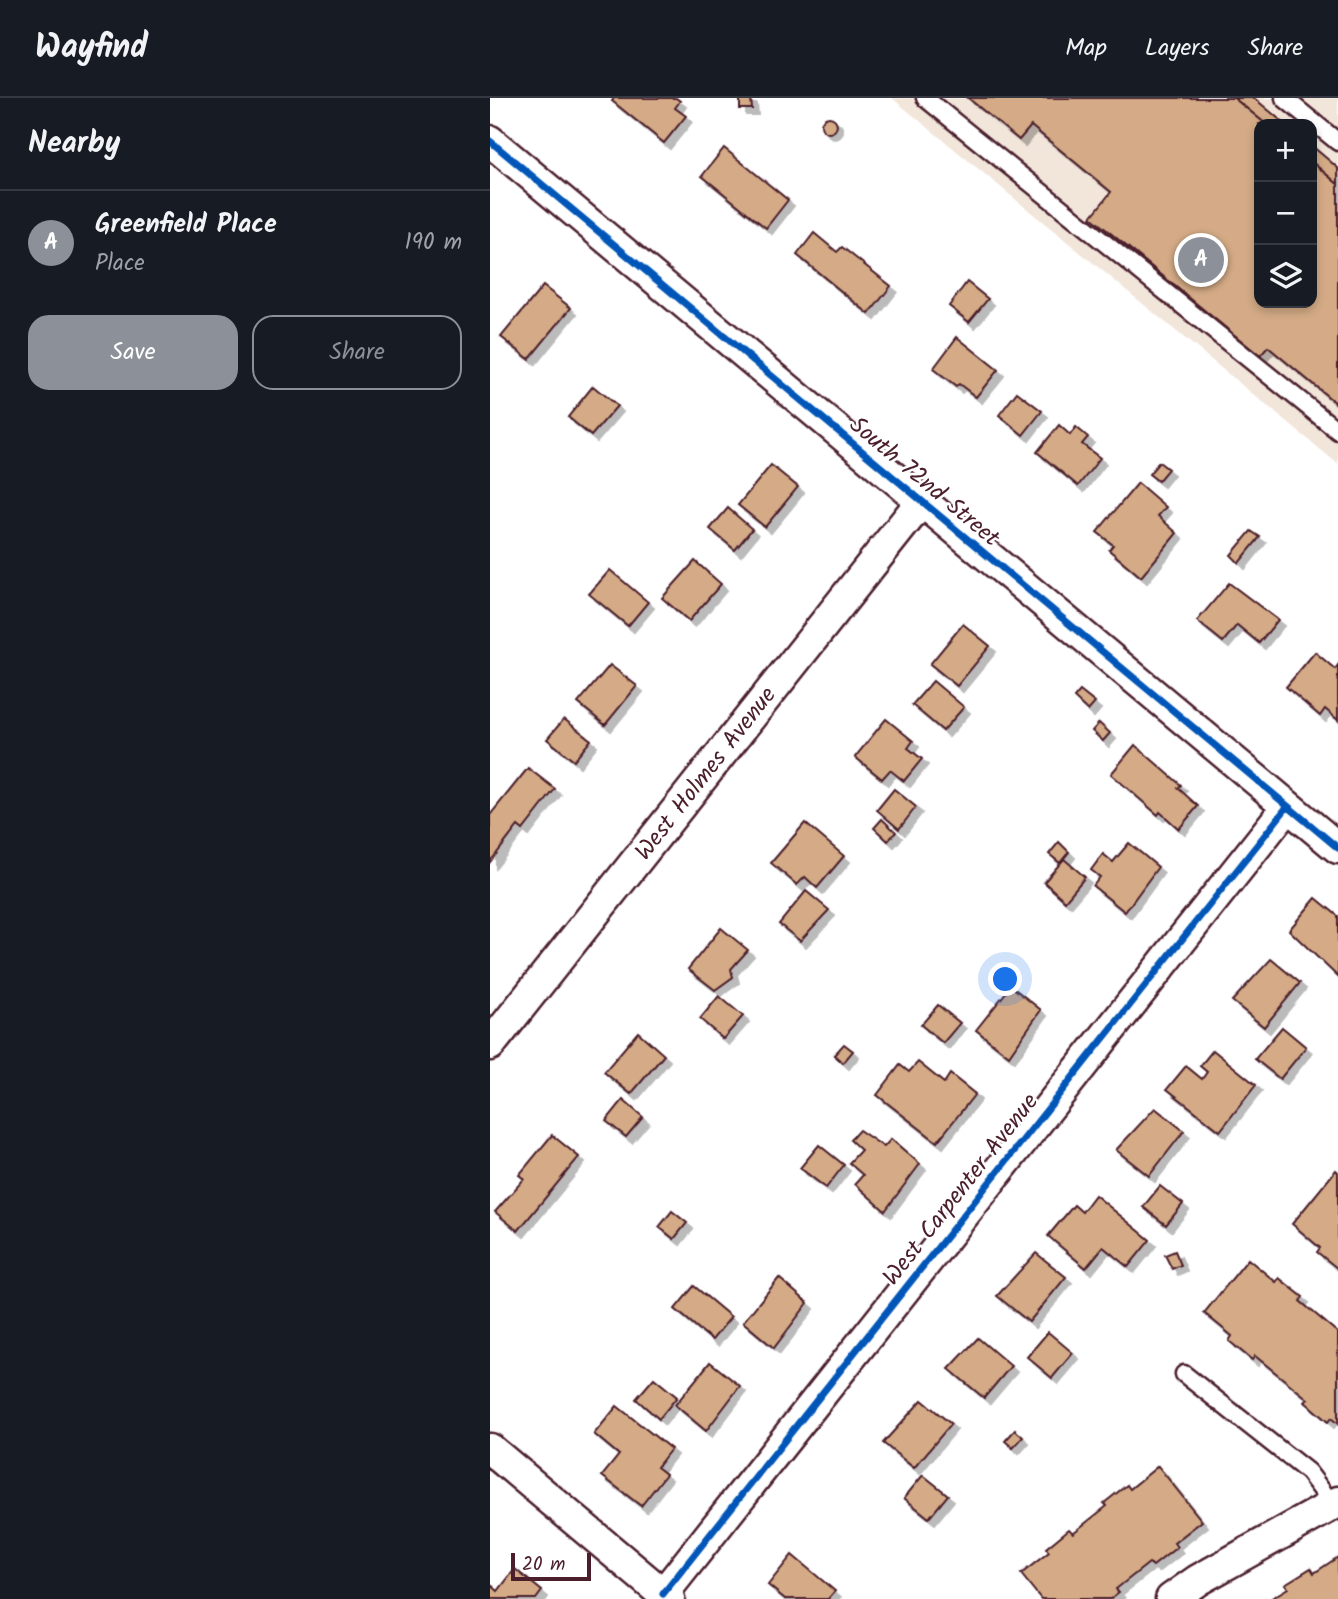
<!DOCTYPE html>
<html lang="en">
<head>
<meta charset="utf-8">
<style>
  :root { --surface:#171b24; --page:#242831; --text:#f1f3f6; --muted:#9ea1a6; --line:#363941; --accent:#8c9099 }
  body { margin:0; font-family:Kalam,sans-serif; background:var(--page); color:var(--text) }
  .controls { position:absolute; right:21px; top:21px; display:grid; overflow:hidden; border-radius:14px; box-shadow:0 4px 10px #0003 }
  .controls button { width:63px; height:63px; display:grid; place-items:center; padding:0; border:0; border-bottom:2px solid var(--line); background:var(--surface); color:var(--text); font:35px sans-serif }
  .scale { position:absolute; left:21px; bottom:18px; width:80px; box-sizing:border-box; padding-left:7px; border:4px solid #4a1f2b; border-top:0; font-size:19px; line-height:24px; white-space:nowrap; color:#4a1f2b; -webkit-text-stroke:5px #fff; paint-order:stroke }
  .you { position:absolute; left:516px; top:882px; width:24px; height:24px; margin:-18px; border:5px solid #fff; border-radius:50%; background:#1a73e8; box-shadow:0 0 0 10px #1a73e833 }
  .badge { display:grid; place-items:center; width:46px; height:46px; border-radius:50%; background:var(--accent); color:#fff; font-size:23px; font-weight:700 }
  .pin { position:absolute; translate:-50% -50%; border:4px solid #fff; box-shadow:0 2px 7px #0006 }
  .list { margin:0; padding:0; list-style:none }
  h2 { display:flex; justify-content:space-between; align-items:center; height:91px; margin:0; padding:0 28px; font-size:30px }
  h2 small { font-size:23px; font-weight:400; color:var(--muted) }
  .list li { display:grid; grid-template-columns:46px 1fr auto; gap:21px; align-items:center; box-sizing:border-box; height:105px; padding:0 28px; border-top:2px solid var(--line) }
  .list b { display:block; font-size:26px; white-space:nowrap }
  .list p { margin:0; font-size:23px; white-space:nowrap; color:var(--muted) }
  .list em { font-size:23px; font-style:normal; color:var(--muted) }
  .actions { display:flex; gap:14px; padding:21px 28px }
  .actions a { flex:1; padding:16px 0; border:2px solid var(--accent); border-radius:21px; text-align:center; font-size:24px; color:var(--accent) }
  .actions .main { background:var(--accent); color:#fff }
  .icon { flex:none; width:38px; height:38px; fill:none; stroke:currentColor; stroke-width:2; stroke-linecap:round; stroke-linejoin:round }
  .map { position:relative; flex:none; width:848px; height:1501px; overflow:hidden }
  header { display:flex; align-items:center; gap:42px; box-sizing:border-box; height:98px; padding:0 35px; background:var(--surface); border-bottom:2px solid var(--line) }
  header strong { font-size:33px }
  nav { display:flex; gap:38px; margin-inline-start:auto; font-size:24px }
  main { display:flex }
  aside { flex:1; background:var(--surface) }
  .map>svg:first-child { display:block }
</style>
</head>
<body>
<header>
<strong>Wayfind</strong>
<nav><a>Map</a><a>Layers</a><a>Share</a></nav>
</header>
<main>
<aside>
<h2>Nearby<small></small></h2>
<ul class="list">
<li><span class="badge">A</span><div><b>Greenfield Place</b><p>Place</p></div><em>190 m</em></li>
</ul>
<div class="actions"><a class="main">Save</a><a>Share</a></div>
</aside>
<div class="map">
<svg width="848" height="1501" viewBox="0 0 848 1501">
  <defs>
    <filter id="shadow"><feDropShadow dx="6" dy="6" stdDeviation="0" flood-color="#0004"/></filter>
  </defs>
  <rect width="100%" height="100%" fill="#fff"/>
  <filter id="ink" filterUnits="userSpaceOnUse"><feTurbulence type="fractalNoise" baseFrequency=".0143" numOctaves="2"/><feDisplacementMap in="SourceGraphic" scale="14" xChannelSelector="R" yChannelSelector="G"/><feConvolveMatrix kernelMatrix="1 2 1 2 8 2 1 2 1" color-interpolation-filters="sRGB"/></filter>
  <g filter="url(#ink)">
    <path fill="#f2e6db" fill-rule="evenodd" d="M402 0H848V366ZM769 26H822V205H769Z"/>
    <g fill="#d4ab86" stroke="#4a1f2b" stroke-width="2" filter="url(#shadow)">
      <polygon points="124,0 186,0 190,3 185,10 196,18 174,45 122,3"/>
      <polygon points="250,0 261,0 262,11 250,11"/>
      <polygon points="478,0 744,0 776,26 769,26 769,205 822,205 822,64 848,86 848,307 778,249 770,258 601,119 621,94 541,28 529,42"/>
      <polygon points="744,0 764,0 795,26 776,26"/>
      <circle cx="339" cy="27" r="8"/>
      <polygon points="822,48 848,70 848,86 822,64"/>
      <polygon points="234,50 298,102 276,130 212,78"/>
      <polygon points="324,135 347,154 352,149 401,188 379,216 307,157"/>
      <polygon points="477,184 498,201 479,224 459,208"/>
      <polygon points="53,188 81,210 39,261 11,239"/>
      <polygon points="467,239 508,272 486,299 469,286 466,289 443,271"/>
      <polygon points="103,288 127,308 101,338 78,319"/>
      <polygon points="527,294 552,313 533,337 509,317"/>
      <polygon points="569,327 580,337 586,329 598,339 592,346 610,360 588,388 547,354"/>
      <polygon points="669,364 678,371 668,383 659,376"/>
      <polygon points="281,367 308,389 275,429 248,407"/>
      <polygon points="648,385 676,409 668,418 687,435 651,479 619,452 623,447 607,434"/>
      <polygon points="238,410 262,431 245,452 220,431"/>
      <polygon points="761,433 770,439 749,465 741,457"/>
      <polygon points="205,463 231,486 199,523 172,500"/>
      <polygon points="120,472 158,504 138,528 99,496"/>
      <polygon points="739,485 788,522 769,545 747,527 733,544 707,523"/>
      <polygon points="473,526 500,548 467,588 440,566"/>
      <polygon points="825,554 845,571 848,567 848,622 835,611 830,618 796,589"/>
      <polygon points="120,567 147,588 115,627 88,605"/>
      <polygon points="443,583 474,609 453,633 422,607"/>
      <polygon points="590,593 605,605 598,613 584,600"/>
      <polygon points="74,621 101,642 84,663 57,641"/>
      <polygon points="396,621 423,643 418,650 432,661 414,683 400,672 392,681 365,659"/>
      <polygon points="609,625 620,635 613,643 602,633"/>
      <polygon points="645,647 691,687 688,690 708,708 689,731 670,714 668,717 621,676"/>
      <polygon points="38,670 65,691 33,732 28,728 0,764 0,717"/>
      <polygon points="404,691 426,709 409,731 387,712"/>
      <polygon points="392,721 406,734 398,743 384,730"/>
      <polygon points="315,725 354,758 327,790 315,779 307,787 281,765"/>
      <polygon points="569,744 579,754 570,765 559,756"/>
      <polygon points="639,745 668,769 635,814 603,788 610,779 601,772 613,756 623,764"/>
      <polygon points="574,761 595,779 575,803 554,784"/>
      <polygon points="316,793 339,812 310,843 289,826"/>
      <polygon points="826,800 848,818 848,879 799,832"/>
      <polygon points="231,830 258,852 241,871 243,879 225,892 198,871"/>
      <polygon points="781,861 810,885 774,929 742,903"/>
      <polygon points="521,888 551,912 519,958 486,932"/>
      <polygon points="229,898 253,918 233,941 210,921"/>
      <polygon points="448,907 470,925 453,945 431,927"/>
      <polygon points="792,929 816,949 790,981 765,961"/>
      <polygon points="148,934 174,957 141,996 114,974"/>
      <polygon points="354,946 363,953 353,965 344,957"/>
      <polygon points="723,952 766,987 730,1033 677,991 696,968 712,981 717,974 710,968"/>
      <polygon points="428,964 454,985 460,976 485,996 447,1044 387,997 410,967 419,974"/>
      <polygon points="133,1002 153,1019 136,1039 116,1023"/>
      <polygon points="665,1010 694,1033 659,1078 626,1052"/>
      <polygon points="369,1032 394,1049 401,1041 430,1066 395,1113 365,1086 373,1077 359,1065 371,1052 360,1042"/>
      <polygon points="62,1037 89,1059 28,1133 5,1114 34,1081 29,1077"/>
      <polygon points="329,1047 354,1067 336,1090 310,1070"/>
      <polygon points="846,1072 848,1074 848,1171 827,1154 830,1150 802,1126"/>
      <polygon points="670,1088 693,1106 676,1127 653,1109"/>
      <polygon points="605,1097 660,1142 638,1169 613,1149 596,1170 558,1138 584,1107 592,1114"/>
      <polygon points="182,1113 197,1125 184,1141 169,1129"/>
      <polygon points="685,1153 691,1167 682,1171 675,1157"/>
      <polygon points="546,1155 576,1179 539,1224 507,1198"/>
      <polygon points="758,1161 786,1184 789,1180 813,1199 810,1203 848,1235 848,1326 841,1320 838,1324 815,1304 818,1301 765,1258 762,1262 739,1243 742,1238 714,1215"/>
      <polygon points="289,1180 318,1205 284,1250 253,1224"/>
      <polygon points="204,1188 241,1219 222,1242 185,1211"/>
      <polygon points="558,1234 583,1255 562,1280 537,1259"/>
      <polygon points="488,1240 521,1268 494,1300 459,1271"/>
      <polygon points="220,1264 250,1288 216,1333 185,1307"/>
      <polygon points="164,1280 187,1299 169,1321 146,1301"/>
      <polygon points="432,1302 461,1326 424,1370 393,1345"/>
      <polygon points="127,1308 181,1351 167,1369 176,1376 151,1408 112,1378 129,1357 104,1336"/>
      <polygon points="525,1332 533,1339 523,1350 515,1343"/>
      <polygon points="668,1368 712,1423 684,1445 687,1449 663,1468 659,1465 626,1491 629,1494 620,1501 551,1501 531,1476 559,1454 556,1450 579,1431 583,1435 617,1408 614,1405 637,1387 640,1391"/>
      <polygon points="433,1377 458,1397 439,1420 414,1400"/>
      <polygon points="302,1457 345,1493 338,1501 295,1501 278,1487"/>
      <polygon points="848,1459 848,1501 780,1501 798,1490 795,1486 821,1470 824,1475"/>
      <polygon points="25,1471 52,1493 46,1501 0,1501 0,1486 8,1493"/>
    </g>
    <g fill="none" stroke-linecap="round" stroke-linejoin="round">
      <defs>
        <g id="service">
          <polyline points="435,0 848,333"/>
          <polyline points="794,0 848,44"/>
          <polyline points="694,1276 818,1374 843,1407"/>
        </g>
        <g id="minor">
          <polyline points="0,43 848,750"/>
          <polyline points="0,947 431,404"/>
          <polyline points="0,1351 179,1501"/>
          <polyline points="173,1496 797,709"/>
          <polyline points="681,1501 708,1482 848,1404"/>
        </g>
      </defs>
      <use href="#service" stroke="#4a1f2b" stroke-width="21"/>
      <use href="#minor" stroke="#4a1f2b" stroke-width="35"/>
      <use href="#service" stroke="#fff" stroke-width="16"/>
      <use href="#minor" stroke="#fff" stroke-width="30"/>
      <defs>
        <g id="cycleway">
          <polyline points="0,43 848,750"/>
          <polyline points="173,1496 797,709"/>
        </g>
      </defs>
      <use href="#cycleway" stroke="#fff" stroke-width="11"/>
      <use href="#cycleway" stroke="#0057b8" stroke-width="7"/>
    </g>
  </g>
  <g text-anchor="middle" stroke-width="5" stroke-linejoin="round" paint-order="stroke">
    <g font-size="24" fill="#4a1f2b" stroke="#fff">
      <text transform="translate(435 383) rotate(40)" y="8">South 72nd Street</text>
      <text transform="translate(215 675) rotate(-52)" y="8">West Holmes Avenue</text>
      <text transform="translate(470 1091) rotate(-52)" y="8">West Carpenter Avenue</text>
    </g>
  </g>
</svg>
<div class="controls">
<button>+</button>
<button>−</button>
<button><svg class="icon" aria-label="layers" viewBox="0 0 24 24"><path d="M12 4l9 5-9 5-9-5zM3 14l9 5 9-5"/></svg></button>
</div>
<div class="scale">20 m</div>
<div class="you"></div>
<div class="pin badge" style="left:711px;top:162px">A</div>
</div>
</main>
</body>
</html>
